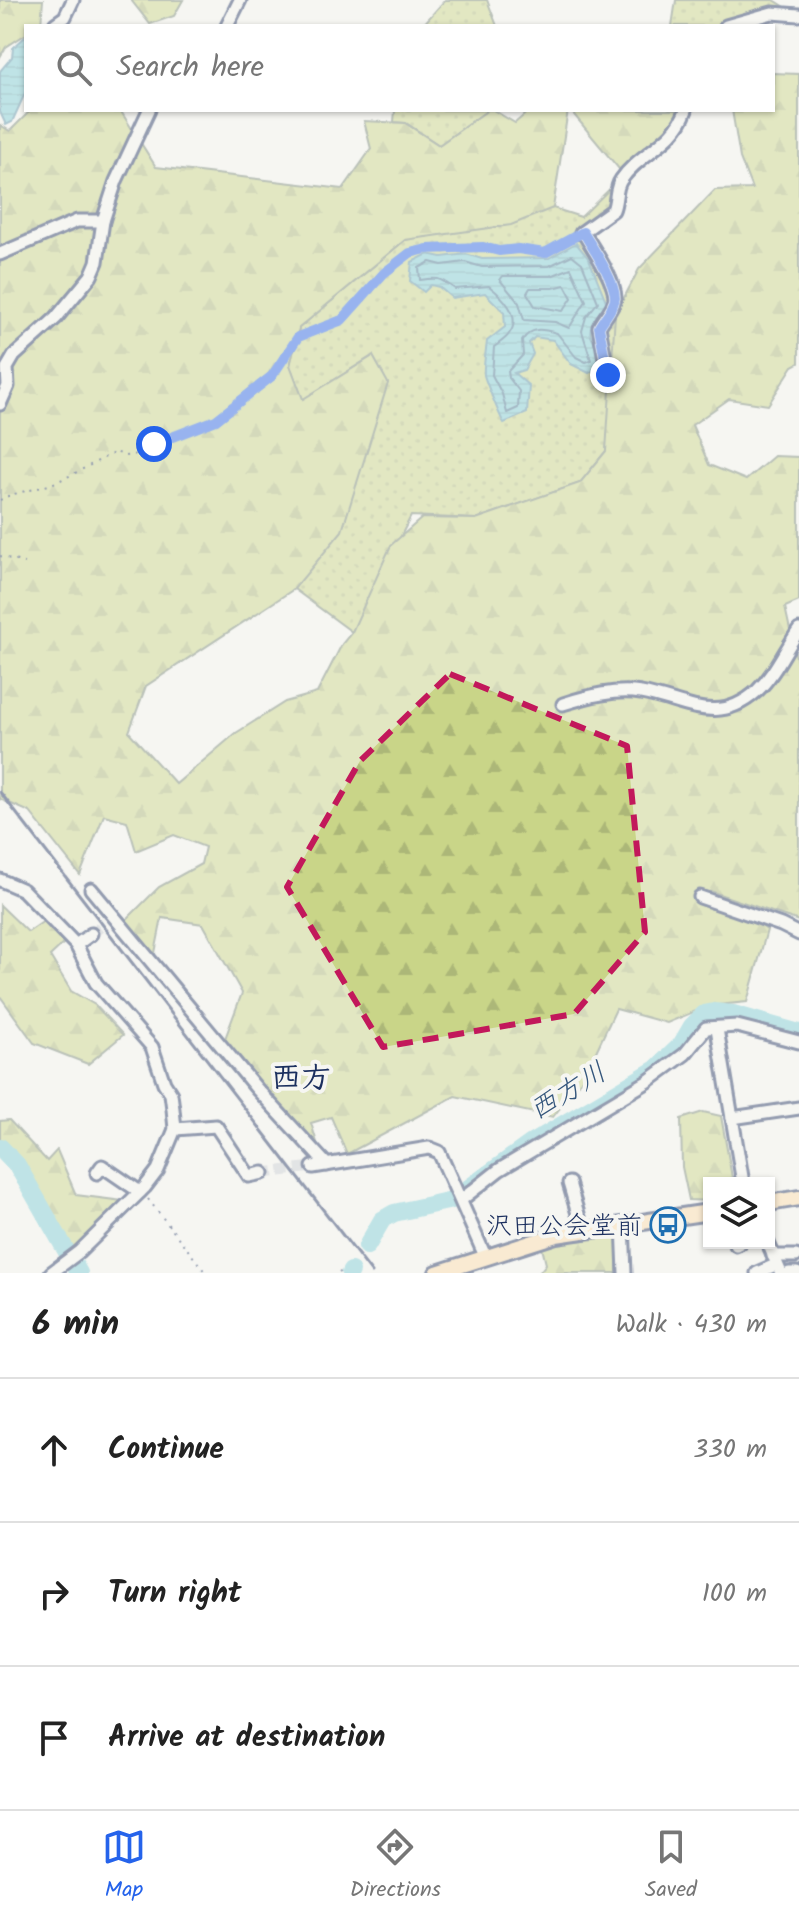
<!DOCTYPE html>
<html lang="en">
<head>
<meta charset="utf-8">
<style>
  :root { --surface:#fff; --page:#f2f2f2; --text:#222; --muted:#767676; --line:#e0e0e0; --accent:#2563eb }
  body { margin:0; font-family:Kalam,"Klee One",sans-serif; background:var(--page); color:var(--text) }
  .controls { position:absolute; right:24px; bottom:24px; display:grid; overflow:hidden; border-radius:0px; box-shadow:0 2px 6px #0004 }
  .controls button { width:72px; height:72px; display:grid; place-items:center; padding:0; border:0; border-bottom:2px solid var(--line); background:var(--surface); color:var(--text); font:40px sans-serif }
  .stop { position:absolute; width:24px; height:24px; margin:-18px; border:6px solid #2563eb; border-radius:50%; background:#fff }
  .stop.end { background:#2563eb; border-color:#fff; box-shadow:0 2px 8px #0008 }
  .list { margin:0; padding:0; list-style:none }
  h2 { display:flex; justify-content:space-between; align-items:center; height:104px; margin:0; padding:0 32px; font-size:34px }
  h2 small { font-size:26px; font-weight:400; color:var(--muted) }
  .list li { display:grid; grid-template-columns:52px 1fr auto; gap:24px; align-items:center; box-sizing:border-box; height:144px; padding:0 32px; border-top:2px solid var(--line) }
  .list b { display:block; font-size:30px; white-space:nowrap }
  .list em { font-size:26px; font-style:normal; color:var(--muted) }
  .icon { flex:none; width:44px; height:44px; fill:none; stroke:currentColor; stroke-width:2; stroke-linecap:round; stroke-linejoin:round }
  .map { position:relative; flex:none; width:799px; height:1273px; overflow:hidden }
  .search { position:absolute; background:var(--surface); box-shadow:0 2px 6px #0004; left:24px; right:24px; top:24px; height:88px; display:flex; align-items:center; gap:20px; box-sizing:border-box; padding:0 28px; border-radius:0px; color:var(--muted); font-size:30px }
  .sheet { height:536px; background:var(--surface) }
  nav { display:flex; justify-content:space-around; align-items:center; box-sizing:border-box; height:112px; border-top:2px solid var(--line); background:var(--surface); font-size:22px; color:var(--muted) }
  nav a { display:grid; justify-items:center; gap:4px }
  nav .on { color:var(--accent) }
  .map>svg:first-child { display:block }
</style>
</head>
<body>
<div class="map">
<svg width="799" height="1273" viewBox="0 0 799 1273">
  <defs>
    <pattern id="grass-dots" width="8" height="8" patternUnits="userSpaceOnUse" patternTransform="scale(2)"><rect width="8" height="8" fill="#c9d588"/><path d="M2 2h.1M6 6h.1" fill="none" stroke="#acb778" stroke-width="1.8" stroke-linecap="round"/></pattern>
    <pattern id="forest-firs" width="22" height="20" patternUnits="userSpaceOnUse" patternTransform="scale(2)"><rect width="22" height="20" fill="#c9d588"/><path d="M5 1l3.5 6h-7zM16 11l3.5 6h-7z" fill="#acb778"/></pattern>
    <pattern id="water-rules" width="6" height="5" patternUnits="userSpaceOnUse" patternTransform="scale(2)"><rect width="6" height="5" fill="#7dcdd7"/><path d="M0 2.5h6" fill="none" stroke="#6bb0bb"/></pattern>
  </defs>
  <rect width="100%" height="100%" fill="#f6f6f2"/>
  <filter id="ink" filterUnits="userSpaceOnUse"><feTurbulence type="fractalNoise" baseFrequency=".0125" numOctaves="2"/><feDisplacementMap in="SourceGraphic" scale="16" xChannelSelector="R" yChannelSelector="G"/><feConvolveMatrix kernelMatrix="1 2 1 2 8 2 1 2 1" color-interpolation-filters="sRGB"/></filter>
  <g filter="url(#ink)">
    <g fill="url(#grass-dots)" stroke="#728273" stroke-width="2">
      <polygon points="445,0 487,0 497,26 422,26"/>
      <polygon points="676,0 774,0 790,10 736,26 672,26"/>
      <polygon points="395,110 488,110 439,145 406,123 394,122"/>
      <polygon points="624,175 614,208 581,234 622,300 606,451 580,483 476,519 411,516 352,632 294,589 348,511 372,356 303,400 290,366 299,328 405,240 553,208 581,217"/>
    </g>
    <g fill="url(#forest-firs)" stroke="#728273" stroke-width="2">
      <polygon points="0,0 43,0 41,24 26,26 26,34 6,47 0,57"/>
      <polygon points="131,0 183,0 174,16 150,24"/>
      <polygon points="773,73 799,74 799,363 793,366 768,405 729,399 692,425 709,465 746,480 774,456 799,457 799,601 785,607 799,671 799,921 710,891 767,930 747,1002 708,1006 667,1023 616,1009 584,1077 553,1117 455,1096 347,1154 331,1117 311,1123 322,1159 223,1044 242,993 203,924 162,918 154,958 123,923 159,887 201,864 205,847 174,835 136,851 127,821 104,815 80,875 30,812 0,799 0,125 10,131 31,110 120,110 156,167 343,189 371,149 364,121 405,123 439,145 488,110 493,110 515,123 530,110 568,110 553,208 511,225 405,240 299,328 290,365 303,399 373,356 388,383 342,531 294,589 146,686 129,732 176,784 236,733 285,702 317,693 342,644 352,632 391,545 422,518 476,519 580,483 606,451 615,315 639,269 715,190 752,189 740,158 732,110 773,110"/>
      <polygon points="570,110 686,110 683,118 624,175"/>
      <polygon points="0,905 28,932 44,921 65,942 50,956 71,991 95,1005 123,1035 88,1064 34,1043 0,996"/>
      <polygon points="703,1112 721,1116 733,1183 709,1183 709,1201 689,1200 682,1167 681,1119"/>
      <polygon points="9,1120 47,1161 57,1150 76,1195 123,1201 74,1248 50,1218 19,1162 0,1143 0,1121"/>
      <polygon points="617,1237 617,1273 539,1273 546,1264 541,1244"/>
    </g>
    <g fill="url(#water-rules)" stroke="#568ea7" stroke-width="2">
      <polygon points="26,36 26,91 12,122 6,125 0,112 0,71 12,57 13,48"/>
      <path d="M576 243 589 259 608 306C573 340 601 333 600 367L589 373 571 364 553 340 535 337 529 343 533 354 524 370 514 373 529 386 527 413 504 423C501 419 485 380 484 375 483 365 486 352 487 341L505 327 504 312 485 293 452 298 439 287 431 285 424 292 410 281 412 262 428 254 442 257 466 254 482 259 549 258Z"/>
    </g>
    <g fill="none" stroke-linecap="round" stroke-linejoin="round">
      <g stroke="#426e8e" stroke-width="2">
        <path d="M572 255 582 263 598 302 586 317 582 331 591 360 586 362 576 357 557 333C542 329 531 326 522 341L523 355 508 371 509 378 519 391 518 408 507 413 502 394 492 375 494 347C499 343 506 339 509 334 523 316 502 296 489 286L455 289C439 278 439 277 420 280L419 268 430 262 442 265 465 262 482 267 549 266Z"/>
        <polygon points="571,268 586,301 569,328 555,322 524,320 519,303 500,280 503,276 551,276"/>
        <polygon points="565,285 572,298 563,311 535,306 527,293 530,288 553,288"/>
      </g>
      <g stroke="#7dcdd7" stroke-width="18">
        <polyline points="0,1147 17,1165 79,1273"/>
        <polyline points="367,1246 382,1220 394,1213 452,1200 530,1144 656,1069 681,1045 692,1026 704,1014 714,1012 733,1014 799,1033"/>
        <polyline points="350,1273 351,1271"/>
      </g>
      <g stroke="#caced4" stroke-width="11" stroke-dasharray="11 5.5" stroke-linecap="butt">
        <polyline points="91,934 104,924"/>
        <polyline points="263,1173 313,1167"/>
      </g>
      <defs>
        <g id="minor">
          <polyline points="55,24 65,17 73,0"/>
          <polyline points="227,26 240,0"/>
          <polyline points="726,26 772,13 799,15"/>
          <path d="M583 232C592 247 615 280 615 298 614 308 603 318 599 327L608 375"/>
          <path d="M581 233 613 210C617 201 615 188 621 180 639 153 675 143 686 110"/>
          <polyline points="0,254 77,221 103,221"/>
          <polyline points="0,404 8,386 7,368 14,356 56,318 91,276 97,262 103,221 116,181 149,110"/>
          <path d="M563 704C588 696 615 689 641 693 686 701 717 727 757 691 775 674 785 650 799 630"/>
          <polyline points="0,880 23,890 76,945 96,983 152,1047 164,1083 171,1094 173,1109 175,1129 158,1170 145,1187 79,1252 51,1273"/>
          <polyline points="91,889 257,1089 327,1165"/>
          <polyline points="700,897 781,925 799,934"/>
          <polyline points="76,945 91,934"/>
          <polyline points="717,1029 743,1183"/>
          <polyline points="732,1118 799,1108"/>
          <polyline points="175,1129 216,1126 249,1176 263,1173"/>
          <polyline points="313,1167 429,1148 439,1152 485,1256"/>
          <polyline points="97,1173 102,1166 140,1192"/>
          <polyline points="569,1183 583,1231"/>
          <polyline points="461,1200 499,1170 647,1082 685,1054 706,1028 737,1026 799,1042"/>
          <polyline points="623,1224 625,1273"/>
          <polyline points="768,1243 781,1273"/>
          <polyline points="736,1245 740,1243"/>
          <polyline points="773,1256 796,1256"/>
          <polyline points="757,1273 773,1266"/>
          <polyline points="789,1273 797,1273"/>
        </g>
        <g id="major">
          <polyline points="769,1203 799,1198"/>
          <polyline points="437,1273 556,1235 709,1212"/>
        </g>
      </defs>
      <use href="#minor" stroke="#1b2f5e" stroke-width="17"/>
      <use href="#major" stroke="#1b2f5e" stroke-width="20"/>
      <g stroke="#1b2f5e" stroke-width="2" stroke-dasharray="2 6" stroke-linecap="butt">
        <path d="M0 500C12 493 28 491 42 487 66 480 92 463 116 452L125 456 139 454 154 444 216 420 272 376 298 337 342 320 384 273 410 253 427 249 483 247 545 253 570 239"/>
        <polyline points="0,556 24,563"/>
        <polyline points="148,1199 206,1273"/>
        <polyline points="339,1273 343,1270"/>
      </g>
      <use href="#minor" stroke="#f6f6f2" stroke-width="11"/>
      <use href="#major" stroke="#fcdcab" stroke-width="14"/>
      <polyline stroke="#1b2f5e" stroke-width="3" points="0,792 372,1273"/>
    </g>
  </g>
  <g fill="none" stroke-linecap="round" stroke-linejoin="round" filter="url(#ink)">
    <path stroke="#2563eb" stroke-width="10" d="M154 444 216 420 272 376 298 337 342 320 384 273 410 253 427 249 483 247 499 251 518 249 545 253 583 232C592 247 615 280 615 298 614 308 604 318 599 327L608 375"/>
  </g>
  <path d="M0 0H799V1273H0ZM450 674 627 746 645 932 574 1014 383 1047 287 887 360 761Z" fill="#f6f6f2" fill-opacity=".55" fill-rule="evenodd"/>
  <path fill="none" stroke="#c2185b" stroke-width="6" stroke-dasharray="16 10" stroke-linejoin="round" d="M450 674 627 746 645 932 574 1014 383 1047 287 887 360 761Z"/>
  <defs>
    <symbol id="bus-ring" viewBox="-11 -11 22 22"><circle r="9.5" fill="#f6f6f2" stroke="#1f6fb2" stroke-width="1.5"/><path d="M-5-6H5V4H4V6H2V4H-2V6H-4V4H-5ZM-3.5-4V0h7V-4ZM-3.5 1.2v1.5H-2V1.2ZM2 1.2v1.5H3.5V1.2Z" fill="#1f6fb2"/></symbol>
  </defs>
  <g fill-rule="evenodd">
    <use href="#bus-ring" x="648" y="1205" width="40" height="40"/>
  </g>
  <g text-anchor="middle" stroke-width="8" stroke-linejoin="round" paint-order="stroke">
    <g font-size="26" fill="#1b2f5e" stroke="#f6f6f2" text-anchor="end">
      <text x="642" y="1234">沢田公会堂前</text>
    </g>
    <g font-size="28" font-style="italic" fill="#34567c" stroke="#f6f6f2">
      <text transform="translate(567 1090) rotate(-31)" y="10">西方川</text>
    </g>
    <g font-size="30" font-weight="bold" fill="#1b2f5e" stroke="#f6f6f2">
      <text x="301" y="1087">西方</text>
    </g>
  </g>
</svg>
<div class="controls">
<button><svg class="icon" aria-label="layers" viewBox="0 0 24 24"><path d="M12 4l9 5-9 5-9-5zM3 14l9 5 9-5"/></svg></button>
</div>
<div class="stop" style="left:154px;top:444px"></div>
<div class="stop end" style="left:608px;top:375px"></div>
<div class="search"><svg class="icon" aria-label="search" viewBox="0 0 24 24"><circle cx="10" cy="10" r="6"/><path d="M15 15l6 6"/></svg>Search here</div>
</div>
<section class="sheet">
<h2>6 min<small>Walk · 430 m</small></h2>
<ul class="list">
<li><svg class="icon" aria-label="ahead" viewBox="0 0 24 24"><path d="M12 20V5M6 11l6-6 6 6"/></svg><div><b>Continue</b></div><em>330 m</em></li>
<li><svg class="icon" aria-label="right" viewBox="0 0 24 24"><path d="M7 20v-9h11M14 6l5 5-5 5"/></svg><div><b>Turn right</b></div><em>100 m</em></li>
<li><svg class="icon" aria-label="arrive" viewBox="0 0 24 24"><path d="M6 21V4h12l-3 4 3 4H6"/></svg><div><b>Arrive at destination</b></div></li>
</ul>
</section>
<nav>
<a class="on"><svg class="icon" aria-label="map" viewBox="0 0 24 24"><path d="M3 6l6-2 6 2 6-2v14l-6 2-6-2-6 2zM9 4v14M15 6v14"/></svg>Map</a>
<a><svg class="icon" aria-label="directions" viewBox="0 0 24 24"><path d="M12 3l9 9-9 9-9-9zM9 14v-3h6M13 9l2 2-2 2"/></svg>Directions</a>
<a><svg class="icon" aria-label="saved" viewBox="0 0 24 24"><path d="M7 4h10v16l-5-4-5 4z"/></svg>Saved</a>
</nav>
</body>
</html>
